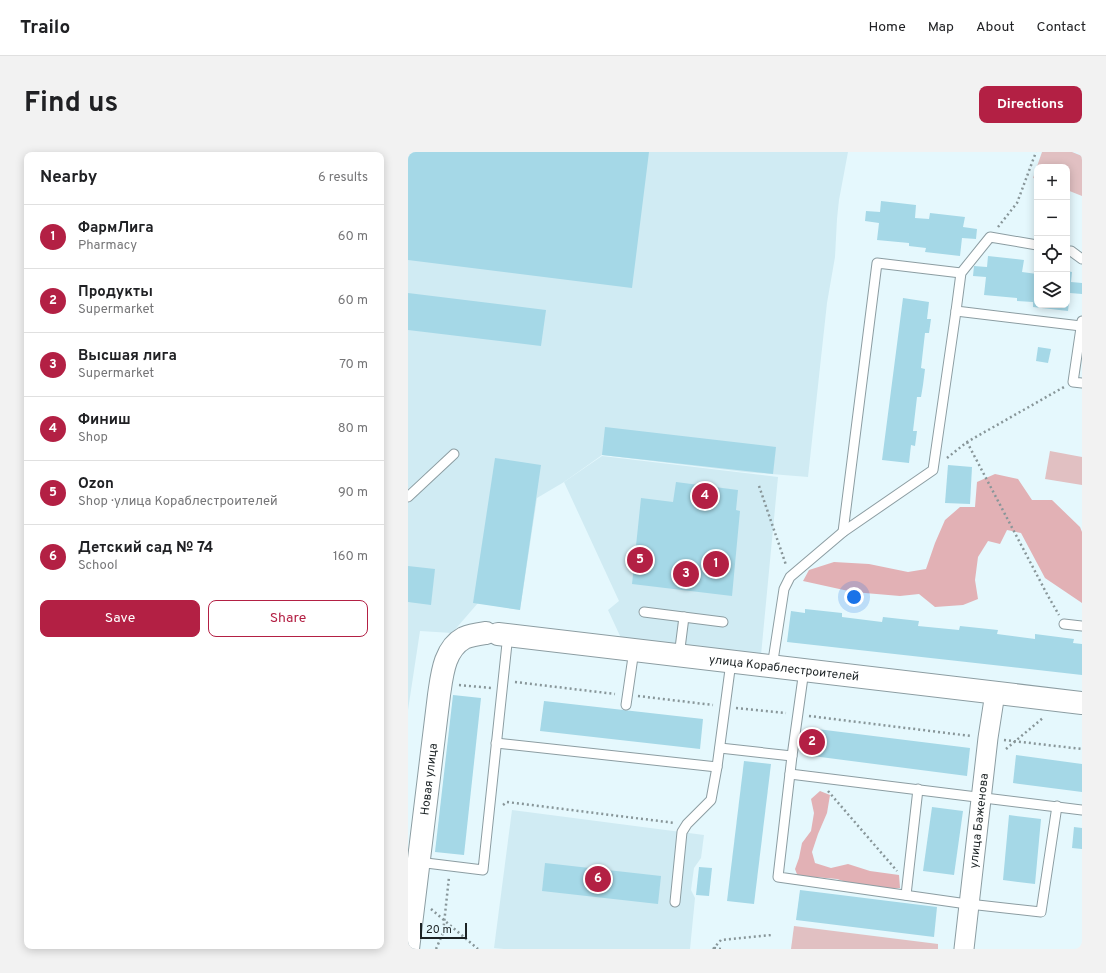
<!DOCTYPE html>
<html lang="en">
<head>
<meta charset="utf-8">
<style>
  :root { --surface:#fff; --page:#f2f2f2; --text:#202124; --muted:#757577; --line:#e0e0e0; --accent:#b32044 }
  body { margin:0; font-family:Overpass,sans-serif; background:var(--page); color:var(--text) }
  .controls { position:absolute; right:12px; top:12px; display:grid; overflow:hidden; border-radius:8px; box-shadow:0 2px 10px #0003 }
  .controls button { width:36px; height:36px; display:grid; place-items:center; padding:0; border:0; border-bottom:1px solid var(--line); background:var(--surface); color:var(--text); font:20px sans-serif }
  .scale { position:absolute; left:12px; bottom:10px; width:47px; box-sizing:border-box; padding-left:4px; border:2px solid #1c2325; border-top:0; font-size:11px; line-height:14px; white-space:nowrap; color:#1c2325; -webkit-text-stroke:3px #e5f8fd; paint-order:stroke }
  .you { position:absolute; left:446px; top:445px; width:14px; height:14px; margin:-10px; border:3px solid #fff; border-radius:50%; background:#1a73e8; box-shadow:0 0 0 6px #1a73e833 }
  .badge { display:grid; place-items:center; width:26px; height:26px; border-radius:50%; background:var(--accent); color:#fff; font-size:13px; font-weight:700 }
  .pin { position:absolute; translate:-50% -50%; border:2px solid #fff; box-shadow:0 1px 4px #0006 }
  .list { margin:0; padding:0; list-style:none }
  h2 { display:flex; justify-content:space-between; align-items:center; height:52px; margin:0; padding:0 16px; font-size:17px }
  h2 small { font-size:13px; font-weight:400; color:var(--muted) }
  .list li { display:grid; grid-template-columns:26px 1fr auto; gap:12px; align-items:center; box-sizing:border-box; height:64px; padding:0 16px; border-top:1px solid var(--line) }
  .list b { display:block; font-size:15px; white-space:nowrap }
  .list p { margin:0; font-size:13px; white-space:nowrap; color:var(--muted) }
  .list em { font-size:13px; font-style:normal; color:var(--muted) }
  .actions { display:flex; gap:8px; padding:12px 16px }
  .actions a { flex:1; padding:9px 0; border:1px solid var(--accent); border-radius:8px; text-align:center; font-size:14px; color:var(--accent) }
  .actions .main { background:var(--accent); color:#fff }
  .icon { flex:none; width:22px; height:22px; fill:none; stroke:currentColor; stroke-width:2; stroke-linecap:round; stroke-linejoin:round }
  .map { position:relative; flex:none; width:674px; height:797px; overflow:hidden; border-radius:8px }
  header { display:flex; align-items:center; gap:24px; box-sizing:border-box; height:56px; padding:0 20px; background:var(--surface); border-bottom:1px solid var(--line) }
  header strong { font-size:19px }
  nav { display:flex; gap:22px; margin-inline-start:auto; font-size:14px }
  .intro { display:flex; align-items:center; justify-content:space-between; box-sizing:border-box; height:96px; padding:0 24px }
  h1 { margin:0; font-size:28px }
  .button { padding:10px 18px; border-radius:8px; background:var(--accent); color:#fff; font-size:14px; font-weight:700 }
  main { display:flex; gap:24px; padding:0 24px }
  aside { flex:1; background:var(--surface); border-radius:8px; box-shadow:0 2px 10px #0003 }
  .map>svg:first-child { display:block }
</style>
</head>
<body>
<header>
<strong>Trailo</strong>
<nav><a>Home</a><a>Map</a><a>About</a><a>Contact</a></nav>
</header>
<div class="intro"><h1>Find us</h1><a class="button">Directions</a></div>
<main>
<aside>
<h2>Nearby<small>6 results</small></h2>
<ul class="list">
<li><span class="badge">1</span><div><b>ФармЛига</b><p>Pharmacy</p></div><em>60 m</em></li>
<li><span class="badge">2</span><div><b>Продукты</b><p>Supermarket</p></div><em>60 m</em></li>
<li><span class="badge">3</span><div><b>Высшая лига</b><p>Supermarket</p></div><em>70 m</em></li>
<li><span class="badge">4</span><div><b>Финиш</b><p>Shop</p></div><em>80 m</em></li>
<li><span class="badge">5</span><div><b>Ozon</b><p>Shop · улица Кораблестроителей</p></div><em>90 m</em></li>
<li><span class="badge">6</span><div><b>Детский сад № 74</b><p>School</p></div><em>160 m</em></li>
</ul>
<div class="actions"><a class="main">Save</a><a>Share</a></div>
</aside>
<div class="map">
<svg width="674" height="797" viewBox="0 0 674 797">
  <rect width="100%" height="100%" fill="#e5f8fd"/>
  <g fill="#d0ebf3">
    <polygon points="0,0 440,0 431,48 429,67 427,105 419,151 400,325 337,320 194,303 156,330 129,346 112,458 70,451 44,481 12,479 0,558"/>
    <polygon points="194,304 370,325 353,503 213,486 200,458 211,449 156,330"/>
    <polygon points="104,658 296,683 293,706 286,716 283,738 287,746 282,797 96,797 86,796"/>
  </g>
  <g fill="#e1c0c2">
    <polygon points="634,0 664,0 674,4 674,44 659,38 659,15 629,15 629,27 625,26"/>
    <polygon points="642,299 674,305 674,333 637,327"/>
    <polygon points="386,774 530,792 530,797 383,797"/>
  </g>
  <g fill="#e2b1b5">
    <polygon points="587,322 610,327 624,348 644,348 672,375 674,380 674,451 637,426 613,381 599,378 592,392 580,389 570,405 567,428 570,447 555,453 527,455 511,442 492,444 445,440 395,429 401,418 426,410 461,412 500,420 518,417 527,391 537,368 552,355 567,355 569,330"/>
    <polygon points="412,639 422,643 419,661 410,682 404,700 407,711 423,716 440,712 462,719 491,723 492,736 481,737 447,733 429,727 407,725 390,725 387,717 391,706 394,691 403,679 406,661 403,647"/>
  </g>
  <g fill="#a5d8e7">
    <polygon points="0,0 241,0 224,136 0,108"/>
    <polygon points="473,49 508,53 507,66 521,67 522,61 557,65 555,75 569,77 568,87 554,86 552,104 517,100 518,96 501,94 501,91 469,88 471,71 457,69 458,59 472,60"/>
    <polygon points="580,104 616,108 614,120 629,122 629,153 659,153 659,119 664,120 663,130 674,131 674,142 662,141 660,159 625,155 625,150 609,149 609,146 576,143 578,125 565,124 566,114 579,115"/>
    <polygon points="0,141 138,158 133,194 0,178"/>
    <polygon points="495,146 521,150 519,167 523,167 521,181 517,181 513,216 517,217 515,233 513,245 509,245 505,279 509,279 507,294 503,293 501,311 474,308"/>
    <polygon points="630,195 643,197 640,211 628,209"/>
    <polygon points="197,275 368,295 365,322 194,303"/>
    <polygon points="87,306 133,313 112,458 65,451"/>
    <polygon points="540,313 564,315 562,352 537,351"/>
    <polygon points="268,330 330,338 328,358 332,359 324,444 224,432 233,346 265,350"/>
    <polygon points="0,414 27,417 23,453 0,450"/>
    <polygon points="397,457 434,461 434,465 474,470 475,465 511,469 510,474 551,478 552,474 590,478 589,482 627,487 627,482 666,487 665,491 674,492 674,523 379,490 383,459 397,461"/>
    <polygon points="45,543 73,546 56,703 27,700"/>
    <polygon points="136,549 295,567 292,597 132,579"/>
    <polygon points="401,576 562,596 559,624 397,603"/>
    <polygon points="608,603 674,612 674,640 605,631"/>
    <polygon points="336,609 363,612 346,752 319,749"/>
    <polygon points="524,655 555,659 546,723 515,719"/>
    <polygon points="601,663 633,667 627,732 595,728"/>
    <polygon points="666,675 674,676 674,697 664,696"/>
    <polygon points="137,711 253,724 250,752 134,739"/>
    <polygon points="291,715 304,716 301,744 288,743"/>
    <polygon points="392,738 529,755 526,785 388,768"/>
  </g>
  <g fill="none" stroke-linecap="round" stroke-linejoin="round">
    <defs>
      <g id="service">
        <polyline points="659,99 663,99 674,107"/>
        <polyline points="548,159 673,174"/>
        <polyline points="674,169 665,230 674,231"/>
        <polyline points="0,345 46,302"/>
        <polyline points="435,380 469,111 553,121"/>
        <polyline points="236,460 315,470"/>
        <polyline points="656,472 674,474"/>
        <polyline points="271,504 276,465"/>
        <polyline points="364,515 376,437 382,425 435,380 525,318 548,159 553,121 582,85 629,93"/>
        <polyline points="396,518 384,604 370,725 552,751 633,760 649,654"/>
        <polyline points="218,553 226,498"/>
        <polyline points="88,591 309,615 323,510"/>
        <polyline points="312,596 384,604"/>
        <polyline points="382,622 674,658"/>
        <polyline points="10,710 75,718 100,482"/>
        <polyline points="498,743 510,637"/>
        <polyline points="267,750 274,680 279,672 303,648 309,615"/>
      </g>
      <g id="minor">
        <path id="s1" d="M556 797 580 586 587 541"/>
      </g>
      <g id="tertiary">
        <path id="s2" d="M90 482 674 551"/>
        <path id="s3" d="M0 797 31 543C34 523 36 497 56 486 63 483 71 482 78 481"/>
      </g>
    </defs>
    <use href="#service" stroke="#8c9da2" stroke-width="11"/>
    <use href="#minor" stroke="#8c9da2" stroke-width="21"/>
    <use href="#tertiary" stroke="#8c9da2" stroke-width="24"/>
    <g stroke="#889699" stroke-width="2.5" stroke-dasharray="2 3" stroke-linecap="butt">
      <polyline points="590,75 609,51 628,0"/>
      <polyline points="559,290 640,444 651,463"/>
      <polyline points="539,306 559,290 656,235"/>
      <polyline points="351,334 378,413"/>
      <polyline points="107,530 207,542"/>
      <polyline points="51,533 83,536"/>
      <polyline points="230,544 305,553"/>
      <polyline points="328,556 378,561"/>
      <polyline points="401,564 563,584"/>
      <polyline points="596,588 674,597"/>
      <polyline points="598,597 636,565"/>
      <polyline points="420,639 489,719"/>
      <polyline points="95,653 99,650 267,671"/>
      <polyline points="23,757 70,797"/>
      <polyline points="306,796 313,797"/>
      <polyline points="28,797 35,781 41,725"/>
      <polyline points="305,797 313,788 364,783"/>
    </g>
    <use href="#service" stroke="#fff" stroke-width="9"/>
    <use href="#minor" stroke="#fff" stroke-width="19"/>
    <use href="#tertiary" stroke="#fff" stroke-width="22"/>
  </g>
  <g text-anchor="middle" stroke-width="3.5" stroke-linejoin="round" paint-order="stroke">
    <g font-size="12" fill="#1c2325" stroke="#e5f8fd">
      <text dy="4" stroke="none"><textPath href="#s2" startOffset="288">улица Кораблестроителей</textPath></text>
      <text dy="4" stroke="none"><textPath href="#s3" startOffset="171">Новая улица</textPath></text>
      <text dy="4" stroke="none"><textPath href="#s1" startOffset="129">улица Баженова</textPath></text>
    </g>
  </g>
</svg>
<div class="controls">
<button>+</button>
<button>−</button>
<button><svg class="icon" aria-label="locate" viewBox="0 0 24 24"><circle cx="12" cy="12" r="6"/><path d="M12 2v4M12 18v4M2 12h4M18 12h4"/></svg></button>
<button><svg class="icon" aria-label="layers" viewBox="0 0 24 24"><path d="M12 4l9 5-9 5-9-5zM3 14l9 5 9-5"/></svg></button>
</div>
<div class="scale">20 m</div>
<div class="you"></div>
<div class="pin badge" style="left:308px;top:412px">1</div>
<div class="pin badge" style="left:404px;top:590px">2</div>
<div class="pin badge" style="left:278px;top:422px">3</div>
<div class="pin badge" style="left:297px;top:344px">4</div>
<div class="pin badge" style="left:232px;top:408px">5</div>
<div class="pin badge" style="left:190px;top:727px">6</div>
</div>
</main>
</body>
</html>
